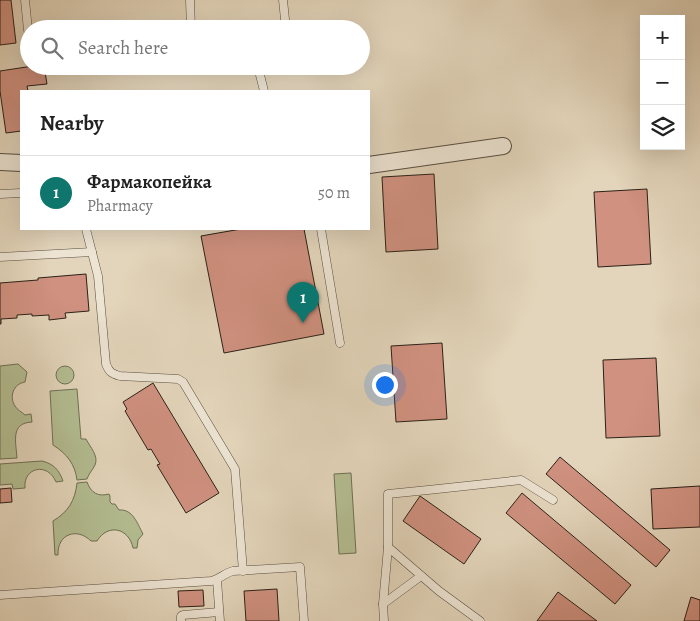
<!DOCTYPE html>
<html lang="en">
<head>
<meta charset="utf-8">
<style>
  :root { --surface:#fff; --page:#f2f2f2; --text:#222; --muted:#767676; --line:#e0e0e0; --accent:#0f766e }
  body { margin:0; font-family:Alegreya,serif; background:var(--page); color:var(--text) }
  .controls { position:absolute; right:15px; top:15px; display:grid; overflow:hidden; border-radius:0px; box-shadow:0 5px 20px #0002 }
  .controls button { width:45px; height:45px; display:grid; place-items:center; padding:0; border:0; border-bottom:1px solid var(--line); background:var(--surface); color:var(--text); font:25px sans-serif }
  .you { position:absolute; left:384px; top:384px; width:18px; height:18px; margin:-12px; border:4px solid #fff; border-radius:50%; background:#1a73e8; box-shadow:0 0 0 8px #1a73e833 }
  .badge { display:grid; place-items:center; width:32px; height:32px; border-radius:50%; background:var(--accent); color:#fff; font-size:16px; font-weight:700 }
  .pin { position:absolute; translate:-50% -41px; filter:drop-shadow(0 1px 2px #0008) }
  .pin::after { content:''; position:absolute; top:26px; width:18px; height:15px; background:inherit; clip-path:polygon(0 0,100% 0,50% 100%) }
  .list { margin:0; padding:0; list-style:none }
  h2 { display:flex; justify-content:space-between; align-items:center; height:65px; margin:0; padding:0 20px; font-size:21px }
  h2 small { font-size:16px; font-weight:400; color:var(--muted) }
  .list li { display:grid; grid-template-columns:32px 1fr auto; gap:15px; align-items:center; box-sizing:border-box; height:75px; padding:0 20px; border-top:1px solid var(--line) }
  .list b { display:block; font-size:19px; white-space:nowrap }
  .list p { margin:0; font-size:16px; white-space:nowrap; color:var(--muted) }
  .list em { font-size:16px; font-style:normal; color:var(--muted) }
  .icon { flex:none; width:28px; height:28px; fill:none; stroke:currentColor; stroke-width:2; stroke-linecap:round; stroke-linejoin:round }
  .map { position:relative; flex:none; width:700px; height:621px; overflow:hidden }
  .search { position:absolute; background:var(--surface); box-shadow:0 5px 20px #0002; left:20px; top:20px; width:350px; height:55px; display:flex; align-items:center; gap:12px; box-sizing:border-box; padding:0 18px; border-radius:28px; color:var(--muted); font-size:19px }
  .panel { position:absolute; background:var(--surface); box-shadow:0 5px 20px #0002; left:20px; top:90px; width:350px; height:140px; border-radius:0px }
  .map>svg:first-child { display:block }
</style>
</head>
<body>
<div class="map">
<svg width="700" height="621" viewBox="0 0 700 621">
  <rect width="100%" height="100%" fill="#e3d5bb"/>
  <filter id="stains"><feTurbulence type="fractalNoise" baseFrequency=".004" numOctaves="4"/><feColorMatrix values="0 0 0 0 .2 0 0 0 0 .09 0 0 0 0 .02 0 0 0 .5 -.17"/></filter>
  <radialGradient id="worn" r=".72"><stop offset=".6" stop-color="#630" stop-opacity="0"/><stop offset="1" stop-color="#630" stop-opacity=".3"/></radialGradient>
  <g fill="#b3bd91" stroke="#6f6f54">
    <path d="M18 364 27 372 25 382C13 384 9 397 15 406 17 410 22 412 25 415L31 414 32 422C10 423 16 442 17 458L0 459V366Z"/>
    <circle cx="65" cy="375" r="9"/>
    <path d="M77 389 81 439H86C90 447 99 456 95 465 92 471 89 473 87 479L77 480C75 464 67 454 53 445L50 391Z"/>
    <path d="M42 461C54 464 59 470 63 481L56 482C48 462 23 467 25 488L13 489 12 484 0 485V464Z"/>
    <polygon points="351,473 356,553 339,554 334,474"/>
    <path d="M87 482C91 493 98 497 109 494L110 496V502L112 504H115L119 510C133 509 137 523 143 534L138 540 137 548H133C129 528 108 523 97 541H91C77 527 57 534 58 555H55L53 521C68 512 75 501 77 483Z"/>
  </g>
  <g fill="#d09180" stroke="#2b2117">
    <polygon points="0,0 11,0 16,43 0,45"/>
    <polygon points="33,66 44,66 47,84 27,86 28,91 21,91 21,131 6,133 0,91 0,71"/>
    <polygon points="434,174 438,249 386,252 382,177"/>
    <polygon points="647,189 651,264 598,267 594,192"/>
    <polygon points="241,229 304,229 324,334 224,353 201,236"/>
    <polygon points="86,274 89,311 65,313 66,318 49,320 49,315 32,316 32,314 17,315 17,318 1,319 1,324 0,324 0,283 38,280 38,278"/>
    <polygon points="442,343 447,419 396,422 391,346"/>
    <polygon points="656,358 660,436 606,438 603,360"/>
    <polygon points="153,383 219,493 186,513 157,465 160,464 151,449 148,450 125,411 127,409 123,402"/>
    <polygon points="560,457 670,550 656,567 546,474"/>
    <polygon points="700,486 700,527 653,529 651,489"/>
    <polygon points="11,488 12,502 0,503 0,489"/>
    <polygon points="522,493 631,585 615,604 506,513"/>
    <polygon points="420,496 481,539 464,564 403,521"/>
    <polygon points="277,589 279,621 246,621 244,591"/>
    <polygon points="203,590 204,606 179,607 178,591"/>
    <polygon points="558,592 597,621 537,621"/>
    <polygon points="691,597 700,600 700,621 684,621"/>
  </g>
  <g fill="none" stroke-linecap="round" stroke-linejoin="round">
    <defs>
      <g id="service">
        <polyline points="25,0 28,30"/>
        <polyline points="190,0 191,29"/>
        <polyline points="283,0 286,29"/>
        <polyline points="256,66 258,67 264,91"/>
        <polyline points="0,194 21,193"/>
        <path d="M86 229 98 276 106 364C109 372 112 374 120 376L178 379 183 382 235 469 243 571"/>
        <polyline points="321,229 340,343"/>
        <polyline points="0,257 92,252"/>
        <polyline points="388,547 439,591 480,621"/>
        <polyline points="421,576 383,604 388,547 388,494 428,490 521,480 553,500"/>
        <polyline points="217,580 220,621"/>
        <path d="M0 595 211 581C220 579 225 573 233 571L300 567 304 621"/>
        <polyline points="383,604 384,621"/>
        <polyline points="181,621 181,616 183,615 219,612"/>
      </g>
      <g id="minor">
        <polyline points="0,162 21,163"/>
        <polyline points="369,165 503,146"/>
      </g>
    </defs>
    <use href="#service" stroke="#594e40" stroke-width="9"/>
    <use href="#minor" stroke="#594e40" stroke-width="18"/>
    <use href="#service" stroke="#ede4d3" stroke-width="8"/>
    <use href="#minor" stroke="#ede4d3" stroke-width="16"/>
  </g>
  <rect width="100%" height="100%" filter="url(#stains)"/>
  <rect width="100%" height="100%" fill="url(#worn)"/>
</svg>
<div class="controls">
<button>+</button>
<button>−</button>
<button><svg class="icon" aria-label="layers" viewBox="0 0 24 24"><path d="M12 4l9 5-9 5-9-5zM3 14l9 5 9-5"/></svg></button>
</div>
<div class="you"></div>
<div class="pin badge" style="left:303px;top:323px">1</div>
<div class="search"><svg class="icon" aria-label="search" viewBox="0 0 24 24"><circle cx="10" cy="10" r="6"/><path d="M15 15l6 6"/></svg>Search here</div>
<section class="panel">
<h2>Nearby<small></small></h2>
<ul class="list">
<li><span class="badge">1</span><div><b>Фармакопейка</b><p>Pharmacy</p></div><em>50 m</em></li>
</ul>
</section>
</div>
</body>
</html>
